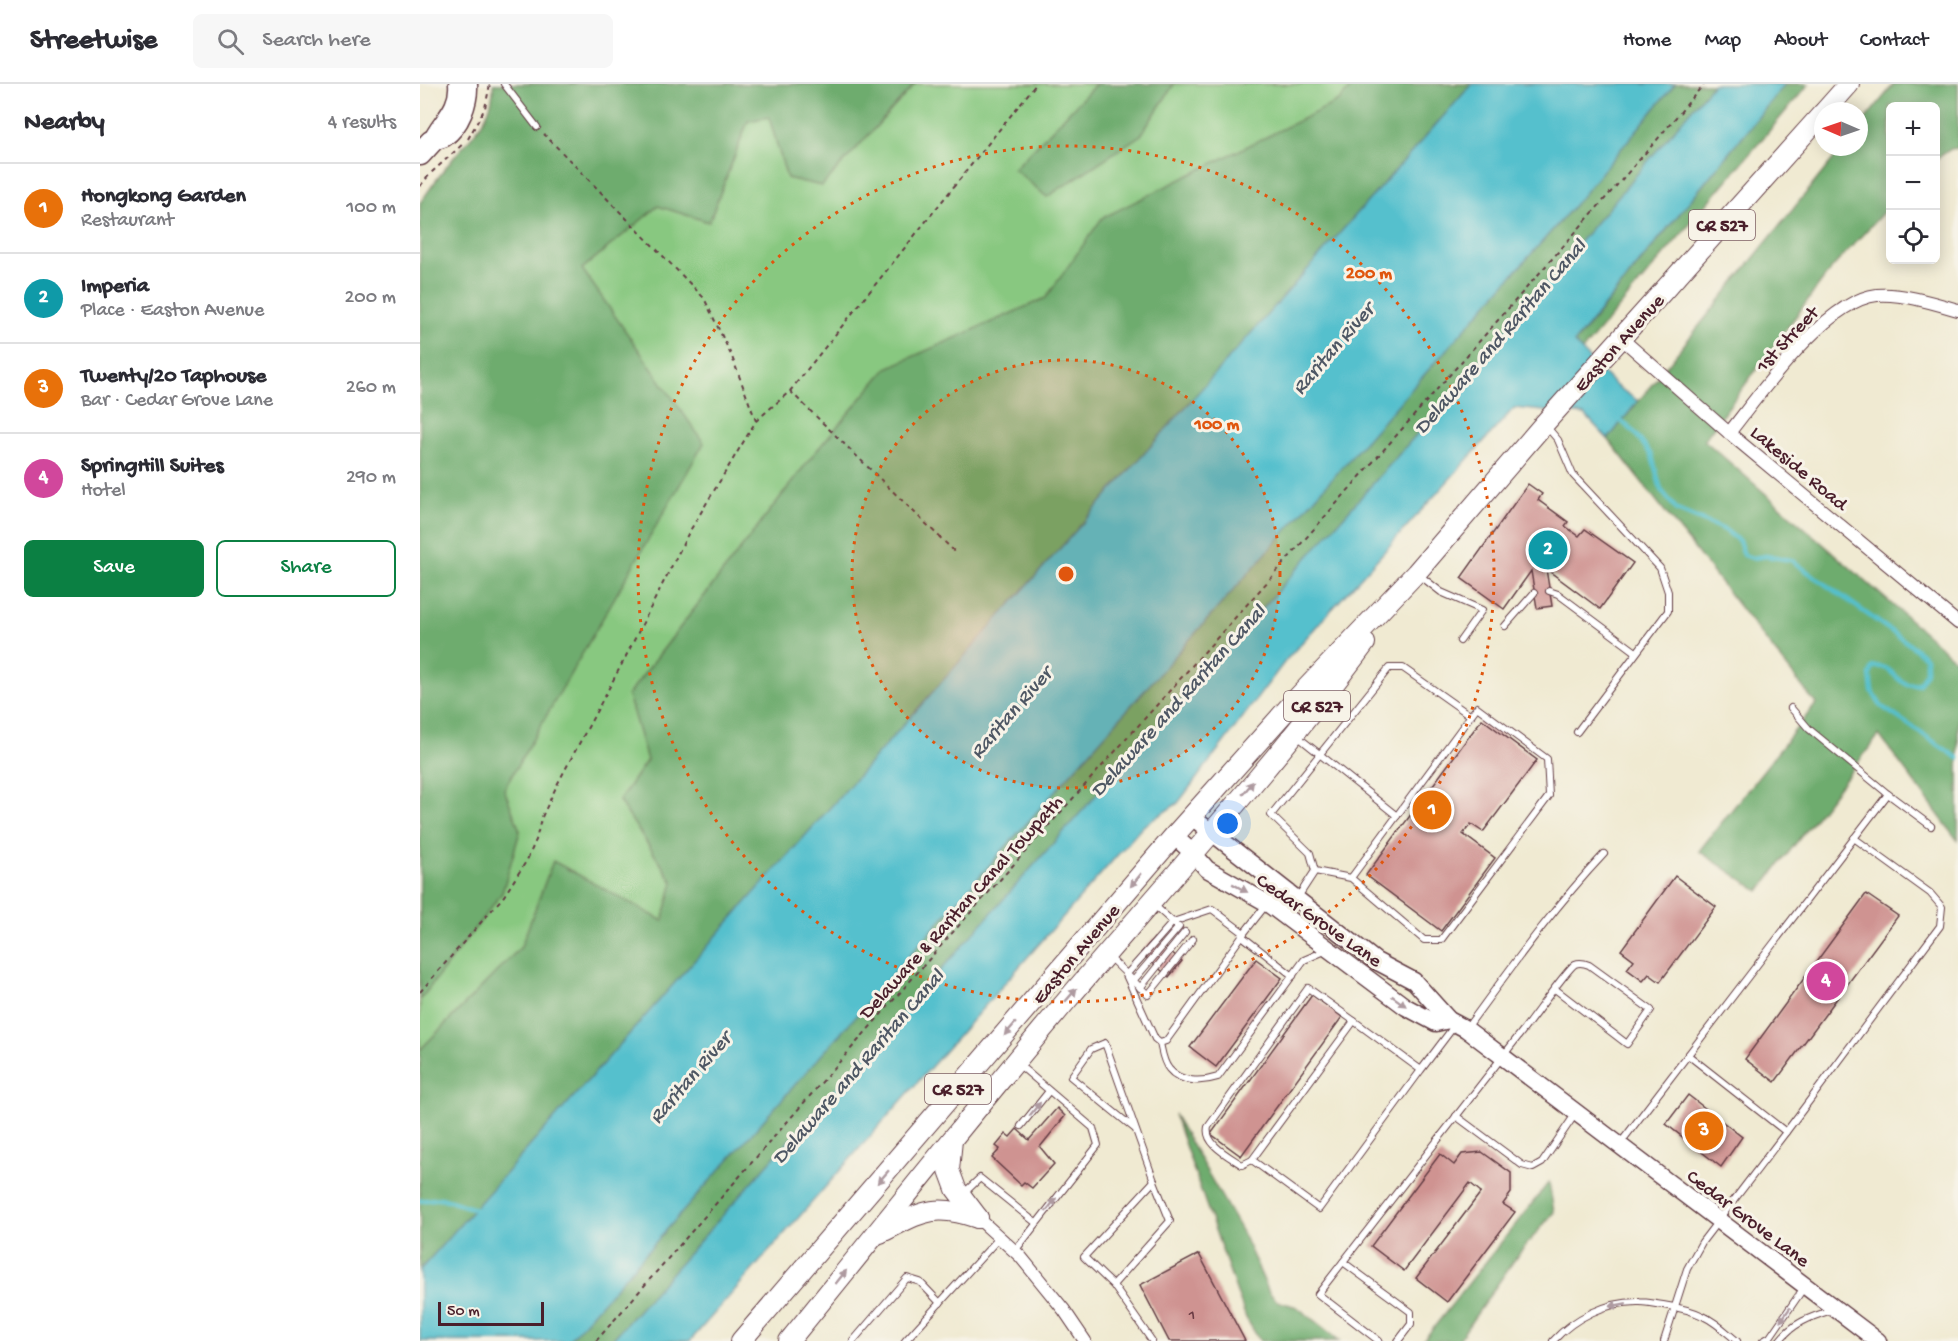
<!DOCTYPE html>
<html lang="en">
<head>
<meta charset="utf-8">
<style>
  :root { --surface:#fff; --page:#f7f7f7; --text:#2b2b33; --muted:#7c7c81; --line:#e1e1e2; --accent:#0b8043 }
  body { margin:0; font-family:"Gochi Hand",sans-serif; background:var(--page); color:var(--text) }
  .controls { position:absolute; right:18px; top:18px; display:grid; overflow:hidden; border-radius:9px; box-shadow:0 3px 15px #0003 }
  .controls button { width:54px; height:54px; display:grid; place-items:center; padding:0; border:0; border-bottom:2px solid var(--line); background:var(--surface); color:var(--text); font:30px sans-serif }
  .compass { position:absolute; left:1394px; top:18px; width:54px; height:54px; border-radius:50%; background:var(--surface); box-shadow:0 3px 15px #0003; rotate:272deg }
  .scale { position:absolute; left:18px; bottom:15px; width:106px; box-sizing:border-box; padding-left:6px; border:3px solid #4a1f2b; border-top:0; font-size:16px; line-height:21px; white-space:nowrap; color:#4a1f2b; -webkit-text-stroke:4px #f7f3e8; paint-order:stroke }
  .you { position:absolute; left:808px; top:740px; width:21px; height:21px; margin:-15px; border:4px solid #fff; border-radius:50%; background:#1a73e8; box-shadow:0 0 0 9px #1a73e833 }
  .badge { display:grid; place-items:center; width:39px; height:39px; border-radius:50%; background:var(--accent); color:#fff; font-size:20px; font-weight:700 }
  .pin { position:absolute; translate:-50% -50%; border:3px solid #fff; box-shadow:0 2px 6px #0006 }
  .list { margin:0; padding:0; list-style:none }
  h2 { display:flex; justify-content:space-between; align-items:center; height:78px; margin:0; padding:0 24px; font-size:26px }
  h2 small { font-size:20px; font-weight:400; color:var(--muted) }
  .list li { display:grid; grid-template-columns:39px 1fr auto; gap:18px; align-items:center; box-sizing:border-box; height:90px; padding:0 24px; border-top:2px solid var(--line) }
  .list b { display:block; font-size:22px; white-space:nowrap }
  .list p { margin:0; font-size:20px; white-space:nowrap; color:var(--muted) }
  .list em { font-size:20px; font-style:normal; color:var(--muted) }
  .actions { display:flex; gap:12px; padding:18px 24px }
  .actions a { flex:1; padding:14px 0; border:2px solid var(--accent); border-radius:9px; text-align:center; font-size:21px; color:var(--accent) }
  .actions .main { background:var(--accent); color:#fff }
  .icon { flex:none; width:33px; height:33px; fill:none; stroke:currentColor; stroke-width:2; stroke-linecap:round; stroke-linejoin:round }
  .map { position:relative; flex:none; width:1538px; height:1257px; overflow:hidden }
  header { display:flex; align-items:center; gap:36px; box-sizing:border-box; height:84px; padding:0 30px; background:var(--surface); border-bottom:2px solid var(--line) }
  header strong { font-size:28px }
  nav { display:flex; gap:33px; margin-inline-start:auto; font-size:21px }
  .search { width:420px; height:54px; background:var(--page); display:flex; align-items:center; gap:15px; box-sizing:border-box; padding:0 21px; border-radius:9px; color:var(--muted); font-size:22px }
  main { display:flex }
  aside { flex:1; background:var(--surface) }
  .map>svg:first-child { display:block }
</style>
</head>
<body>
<header>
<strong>Streetwise</strong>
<div class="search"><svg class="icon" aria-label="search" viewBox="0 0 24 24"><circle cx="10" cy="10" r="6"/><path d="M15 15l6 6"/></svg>Search here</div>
<nav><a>Home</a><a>Map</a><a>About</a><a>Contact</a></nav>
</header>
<main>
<aside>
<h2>Nearby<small>4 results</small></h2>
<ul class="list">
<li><span class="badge" style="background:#e8710a">1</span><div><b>Hongkong Garden</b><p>Restaurant</p></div><em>100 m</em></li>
<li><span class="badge" style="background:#0f9aa8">2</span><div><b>Imperia</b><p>Place · Easton Avenue</p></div><em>200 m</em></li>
<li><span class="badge" style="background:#e8710a">3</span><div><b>Twenty/20 Taphouse</b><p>Bar · Cedar Grove Lane</p></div><em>260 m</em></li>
<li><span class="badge" style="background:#d1479c">4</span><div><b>SpringHill Suites</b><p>Hotel</p></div><em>290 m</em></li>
</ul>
<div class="actions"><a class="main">Save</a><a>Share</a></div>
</aside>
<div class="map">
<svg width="1538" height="1257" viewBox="0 0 1538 1257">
  <rect width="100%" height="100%" fill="#f7f3e8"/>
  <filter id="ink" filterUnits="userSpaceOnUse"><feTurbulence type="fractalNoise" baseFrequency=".0167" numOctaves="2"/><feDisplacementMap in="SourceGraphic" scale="12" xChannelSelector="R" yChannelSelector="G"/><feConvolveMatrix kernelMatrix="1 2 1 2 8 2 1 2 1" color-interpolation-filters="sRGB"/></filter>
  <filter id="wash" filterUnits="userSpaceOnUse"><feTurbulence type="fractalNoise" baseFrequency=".008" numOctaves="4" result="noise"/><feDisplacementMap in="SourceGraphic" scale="24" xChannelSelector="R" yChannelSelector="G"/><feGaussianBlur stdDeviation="1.35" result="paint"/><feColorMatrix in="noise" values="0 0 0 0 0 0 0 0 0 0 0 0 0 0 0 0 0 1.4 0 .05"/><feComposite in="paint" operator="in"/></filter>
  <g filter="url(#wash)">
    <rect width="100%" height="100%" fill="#f0ead2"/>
    <polygon fill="#88c880" stroke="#697456" stroke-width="1.5" points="495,0 676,0 594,85 721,51 754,0 934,0 919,17 683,134 626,214 467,284 393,371 208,611 227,676 199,717 253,798 243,837 133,777 101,863 0,966 0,916 82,809 100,747 84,705 283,359 162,185 238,122 289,138 328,37 349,33 367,94 402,102"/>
    <g fill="#6eac6e" stroke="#5c664c" stroke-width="1.5">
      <path d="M73 0H495L402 102 367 94 349 33 328 37 289 138 238 122 162 185 284 359 84 705 100 747 82 809 0 916V119C10 105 20 90 31 77 50 53 75 33 73 0Z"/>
      <polygon points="676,0 754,0 721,51 627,113 594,85"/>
      <polygon points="934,0 1052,0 0,1186 0,966 101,863 133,777 243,837 253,798 199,717 227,676 208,611 393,371 467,284 626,214 682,134 919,17"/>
      <polygon points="1255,0 1293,0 1013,332 191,1257 148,1257 1151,125"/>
      <polygon points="1365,0 1389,0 1162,267 1154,260"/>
      <polygon points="1474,0 1538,0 1538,64 1531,65 1516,75 1516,22 1470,22 1470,121 1411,185 1284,356 1538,578 1538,757 1459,651 1339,807 1279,767 1396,620 1188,355 1423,63 1439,63 1439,43"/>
      <polygon points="754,1030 823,1150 849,1208 857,1217 877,1223 920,1257 840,1257 826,1234"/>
      <polygon points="1129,1098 1134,1128 1097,1172 1038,1257 1003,1257"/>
    </g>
    <g fill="#54c0cd" stroke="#4f707c" stroke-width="1.5">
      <polygon points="1052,0 1255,0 1151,125 148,1257 0,1257 0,1186"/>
      <polygon points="1293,0 1365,0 1154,259 1195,301 1218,317 1188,355 1165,331 1094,324 866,576 758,719 723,742 270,1257 191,1257 1013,332"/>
    </g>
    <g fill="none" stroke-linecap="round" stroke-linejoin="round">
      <g stroke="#54c0cd" stroke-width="4.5">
        <path d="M1199 335 1214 348 1232 372 1241 406 1257 426 1305 446 1319 457 1324 471 1332 474 1346 472 1371 476 1492 562 1506 574V588L1499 600C1475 606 1475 578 1453 583L1450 591 1452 607 1461 622 1538 674"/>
        <polyline points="0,1117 21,1114 61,1127"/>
      </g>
    </g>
    <g id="blocks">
      <g fill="#cf9391">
        <polygon points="1108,400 1122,410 1118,416 1148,438 1145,442 1159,452 1165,445 1213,479 1180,525 1126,485 1132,522 1117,524 1111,487 1084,525 1041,494"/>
        <polygon points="1062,635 1117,676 1063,748 1051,740 1043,750 1075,774 1021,847 946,791"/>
        <polygon points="1255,792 1296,823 1240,898 1229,890 1223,897 1207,885 1214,876 1201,866"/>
        <polygon points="1446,810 1478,832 1355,998 1325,975"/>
        <polygon points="734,854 762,877 749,893 721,869"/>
        <polygon points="836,875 862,894 796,983 770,963"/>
        <polygon points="892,911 922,933 821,1072 791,1050"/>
        <polygon points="1268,1011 1322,1053 1301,1083 1246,1040"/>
        <polygon points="637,1024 645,1032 620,1063 634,1080 612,1104 604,1098 601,1101 572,1074 580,1065 576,1062 586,1050 590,1053 597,1045 609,1056"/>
        <polygon points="1062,1068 1091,1089 1091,1109 1083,1120 1095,1128 1027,1218 996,1194 1061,1108 1050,1099 984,1187 951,1162 1020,1070 1034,1081 1042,1070"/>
        <polygon points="779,1170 825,1257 749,1257 720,1201"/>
      </g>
    </g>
  </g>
  <g filter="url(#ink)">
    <use href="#blocks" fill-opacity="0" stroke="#633d44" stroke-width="1.5"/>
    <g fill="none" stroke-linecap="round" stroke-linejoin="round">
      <defs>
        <g id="service">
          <polyline points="84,0 117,43"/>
          <polyline points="1127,343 1138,356 1153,391 1240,484 1248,508 1248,527 1157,648"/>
          <polyline points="998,490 1021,508 1062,526 1040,557"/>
          <polyline points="1129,507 1138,510 1216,568"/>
          <polyline points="1085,542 1114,509"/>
          <polyline points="877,652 977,732"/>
          <polyline points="1468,710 1511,742"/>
          <polyline points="895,787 890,769 851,731 969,584 983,584 1051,632"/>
          <polyline points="878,813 895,787 931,794 1057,623 1127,675 1129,712 1021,856 1004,856 931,794"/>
          <polyline points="734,821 755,840"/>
          <polygon points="792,825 824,849 746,957 740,959 735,955 706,891 753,838"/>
          <polyline points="824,849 846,821"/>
          <polyline points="822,852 873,892"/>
          <polyline points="689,873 728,911 773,855"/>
          <polyline points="713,897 759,843"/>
          <polyline points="720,904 765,848"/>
          <path d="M1046 945C1090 885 1133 824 1184 770"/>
          <path d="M740 959C742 968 743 978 749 985 760 999 783 998 798 993L884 876 907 866"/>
          <polyline points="1268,971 1366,1048 1520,842 1522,823 1510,809 1434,754"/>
          <polyline points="1001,986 899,1125 832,1076 934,937 1001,986 1035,941"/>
          <polyline points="1036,1032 1102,1081 1113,1084 1122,1079 1156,1029"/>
          <polyline points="601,1042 629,1007"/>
          <polyline points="715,1045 651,993 671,965 685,959 734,1097"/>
          <polyline points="1199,1061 1468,710 1389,645 1371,624"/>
          <path d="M832 1076 822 1081C809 1072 784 1060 788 1043L888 904 934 937"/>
          <polyline points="543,1110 560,1094 616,1139"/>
          <polyline points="595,1167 678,1061 673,1044 598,980"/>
          <polyline points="923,1178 991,1228 991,1240 978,1257"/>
          <polyline points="693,1201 750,1137 734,1097 664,1173 693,1201 732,1257"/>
          <polyline points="433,1257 487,1194 500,1198 520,1219"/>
          <polyline points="485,1257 579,1154"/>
          <path d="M959 1257 898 1210C967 1121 1036 1033 1104 945 1113 934 1147 885 1155 880 1160 878 1164 879 1169 881L1231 926 1207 960 1135 905"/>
          <path d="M1133 1257C1154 1234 1187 1217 1220 1218 1227 1218 1235 1220 1243 1221 1256 1223 1271 1226 1283 1232 1296 1238 1306 1248 1317 1257"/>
          <polyline points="1244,1257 1267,1185 1282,1158 1366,1048"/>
          <polyline points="1343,1257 1350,1253 1385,1202"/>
          <path d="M1359 1257C1373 1239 1390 1233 1412 1226"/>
        </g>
        <g id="minor">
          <polyline points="1201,254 1309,349 1538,539"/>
          <path d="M1309 349C1340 310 1406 216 1457 211 1482 209 1514 219 1538 226"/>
          <polyline points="558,1134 600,1172 644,1226 665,1257"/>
        </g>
        <g id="secondary">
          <path d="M11 57C20 37 39 25 37 0"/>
          <path d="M11 58C15 57 21 56 25 54 41 43 50 19 49 0"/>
          <polyline points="772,733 956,877 994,897 1029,936 1046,945 1458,1257"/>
          <polyline points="754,752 774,770 787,785 847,819 986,923 1016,939 1029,936"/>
        </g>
        <g id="primary">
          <polyline points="1405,27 1429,0"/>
          <polyline points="532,1056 529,1086 536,1105 558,1134"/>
          <path d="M460 1149C501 1129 512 1118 558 1134"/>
          <polyline points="321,1257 754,752 879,612 996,489 1124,340 1403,29"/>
          <path d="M369 1257C462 1143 553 1027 648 915 748 797 853 683 945 559"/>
        </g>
        <polyline id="motorway" points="0,70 11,58"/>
      </defs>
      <use href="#service" stroke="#633d44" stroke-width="8"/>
      <use href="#minor" stroke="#633d44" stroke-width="14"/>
      <use href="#secondary" stroke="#633d44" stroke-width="19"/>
      <use href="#primary" stroke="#633d44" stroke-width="22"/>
      <use href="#motorway" stroke="#633d44" stroke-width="25"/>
      <g stroke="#633d44" stroke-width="2" stroke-dasharray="4.5 4.5" stroke-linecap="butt">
        <polyline points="48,55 65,24 70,0"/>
        <polyline points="0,102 11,89 44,59"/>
        <polyline points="370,307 536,469"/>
        <polyline points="336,337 370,307 616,0"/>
        <polyline points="0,908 84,812 107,776 116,756 121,735 138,699 204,576 268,450 336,337 312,273 284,214 124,50"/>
        <polyline points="176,1257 525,857 849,496 1235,58 1284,0"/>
      </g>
      <use href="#service" stroke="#fff" stroke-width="6"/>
      <use href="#minor" stroke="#fff" stroke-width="12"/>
      <use href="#secondary" stroke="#fff" stroke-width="16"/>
      <use href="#primary" stroke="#fff" stroke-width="20"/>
      <use href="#motorway" stroke="#fff" stroke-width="22"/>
    </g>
    <defs><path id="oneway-solid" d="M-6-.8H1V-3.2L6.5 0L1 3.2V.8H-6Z" transform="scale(1.5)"/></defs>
    <g fill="#ae9aa0">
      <use href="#oneway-solid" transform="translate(828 704) rotate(-50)"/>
      <use href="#oneway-solid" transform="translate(716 796) rotate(130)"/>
      <use href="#oneway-solid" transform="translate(820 804) rotate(29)"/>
      <use href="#oneway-solid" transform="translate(651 911) rotate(-49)"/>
      <use href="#oneway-solid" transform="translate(979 917) rotate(36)"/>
      <use href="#oneway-solid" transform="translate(590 945) rotate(131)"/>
      <use href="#oneway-solid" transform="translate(615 1025) rotate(-51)"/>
      <use href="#oneway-solid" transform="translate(463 1093) rotate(131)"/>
      <use href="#oneway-solid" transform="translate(631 1121) rotate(-52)"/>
      <use href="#oneway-solid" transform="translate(421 1193) rotate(-51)"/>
      <use href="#oneway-solid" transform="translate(1198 1221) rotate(169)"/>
      <use href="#oneway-solid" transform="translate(1365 1231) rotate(125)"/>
    </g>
  </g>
  <circle cx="646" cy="490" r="214" fill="#e0560e" fill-opacity=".12"/>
  <g fill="none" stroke="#e0560e" stroke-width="3" stroke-dasharray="3 6">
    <circle cx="646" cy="490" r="214"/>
    <circle cx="646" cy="490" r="428"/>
  </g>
  <g text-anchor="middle" stroke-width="6" stroke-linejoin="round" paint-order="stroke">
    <g font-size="16" fill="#6b3c44">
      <text x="772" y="1235">1</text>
    </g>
    <g fill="#f7f3e8" stroke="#7e5f64" stroke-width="1.5">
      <rect x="1269" y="126" width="66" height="30" rx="4.5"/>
      <rect x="864" y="607" width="66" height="30" rx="4.5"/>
      <rect x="505" y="990" width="66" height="30" rx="4.5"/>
    </g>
    <g font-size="18" font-weight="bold" fill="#4a1f2b">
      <text x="1302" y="147">CR 527</text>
      <text x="897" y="628">CR 527</text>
      <text x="538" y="1011">CR 527</text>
    </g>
    <g font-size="20" fill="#4a1f2b" stroke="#f7f3e8">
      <text transform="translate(1366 254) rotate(-47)" y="7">1st Street</text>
      <text transform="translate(1198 258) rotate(-48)" y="7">Easton Avenue</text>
      <text transform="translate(1380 383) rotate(40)" y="7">Lakeside Road</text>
      <text transform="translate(540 822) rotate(-48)" y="7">Delaware &amp; Raritan Canal Towpath</text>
      <text transform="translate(900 835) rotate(35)" y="7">Cedar Grove Lane</text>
      <text transform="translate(655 869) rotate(-50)" y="7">Easton Avenue</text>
      <text transform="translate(1329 1133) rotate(37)" y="7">Cedar Grove Lane</text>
    </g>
    <g font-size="21" font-style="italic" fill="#4e5764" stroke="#f7f3e8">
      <text transform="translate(1079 252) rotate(-49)" y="7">Delaware and Raritan Canal</text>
      <text transform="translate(912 264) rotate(-49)" y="7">Raritan River</text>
      <text transform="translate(757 616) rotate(-48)" y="7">Delaware and Raritan Canal</text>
      <text transform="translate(590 628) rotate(-49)" y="7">Raritan River</text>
      <text transform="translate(437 982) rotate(-49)" y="7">Delaware and Raritan Canal</text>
      <text transform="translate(269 993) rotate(-49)" y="7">Raritan River</text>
    </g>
  </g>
  <circle cx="646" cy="490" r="9" fill="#e0560e" stroke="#f7f3e8" stroke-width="3"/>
  <g font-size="18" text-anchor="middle" font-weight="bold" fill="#e0560e" stroke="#f7f3e8" stroke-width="6" stroke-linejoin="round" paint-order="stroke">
    <text x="949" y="194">200 m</text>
    <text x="797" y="345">100 m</text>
  </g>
</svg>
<div class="controls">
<button>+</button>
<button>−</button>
<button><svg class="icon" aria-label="locate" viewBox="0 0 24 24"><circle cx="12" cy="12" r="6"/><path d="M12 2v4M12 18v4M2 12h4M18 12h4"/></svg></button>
</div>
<svg class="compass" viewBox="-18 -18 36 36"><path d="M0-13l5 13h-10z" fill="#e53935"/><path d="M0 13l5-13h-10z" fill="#7c7c81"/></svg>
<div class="scale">50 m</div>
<div class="you"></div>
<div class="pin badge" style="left:1012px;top:726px;background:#e8710a">1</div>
<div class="pin badge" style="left:1128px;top:466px;background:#0f9aa8">2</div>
<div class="pin badge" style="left:1284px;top:1047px;background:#e8710a">3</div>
<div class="pin badge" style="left:1406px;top:897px;background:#d1479c">4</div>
</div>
</main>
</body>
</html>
